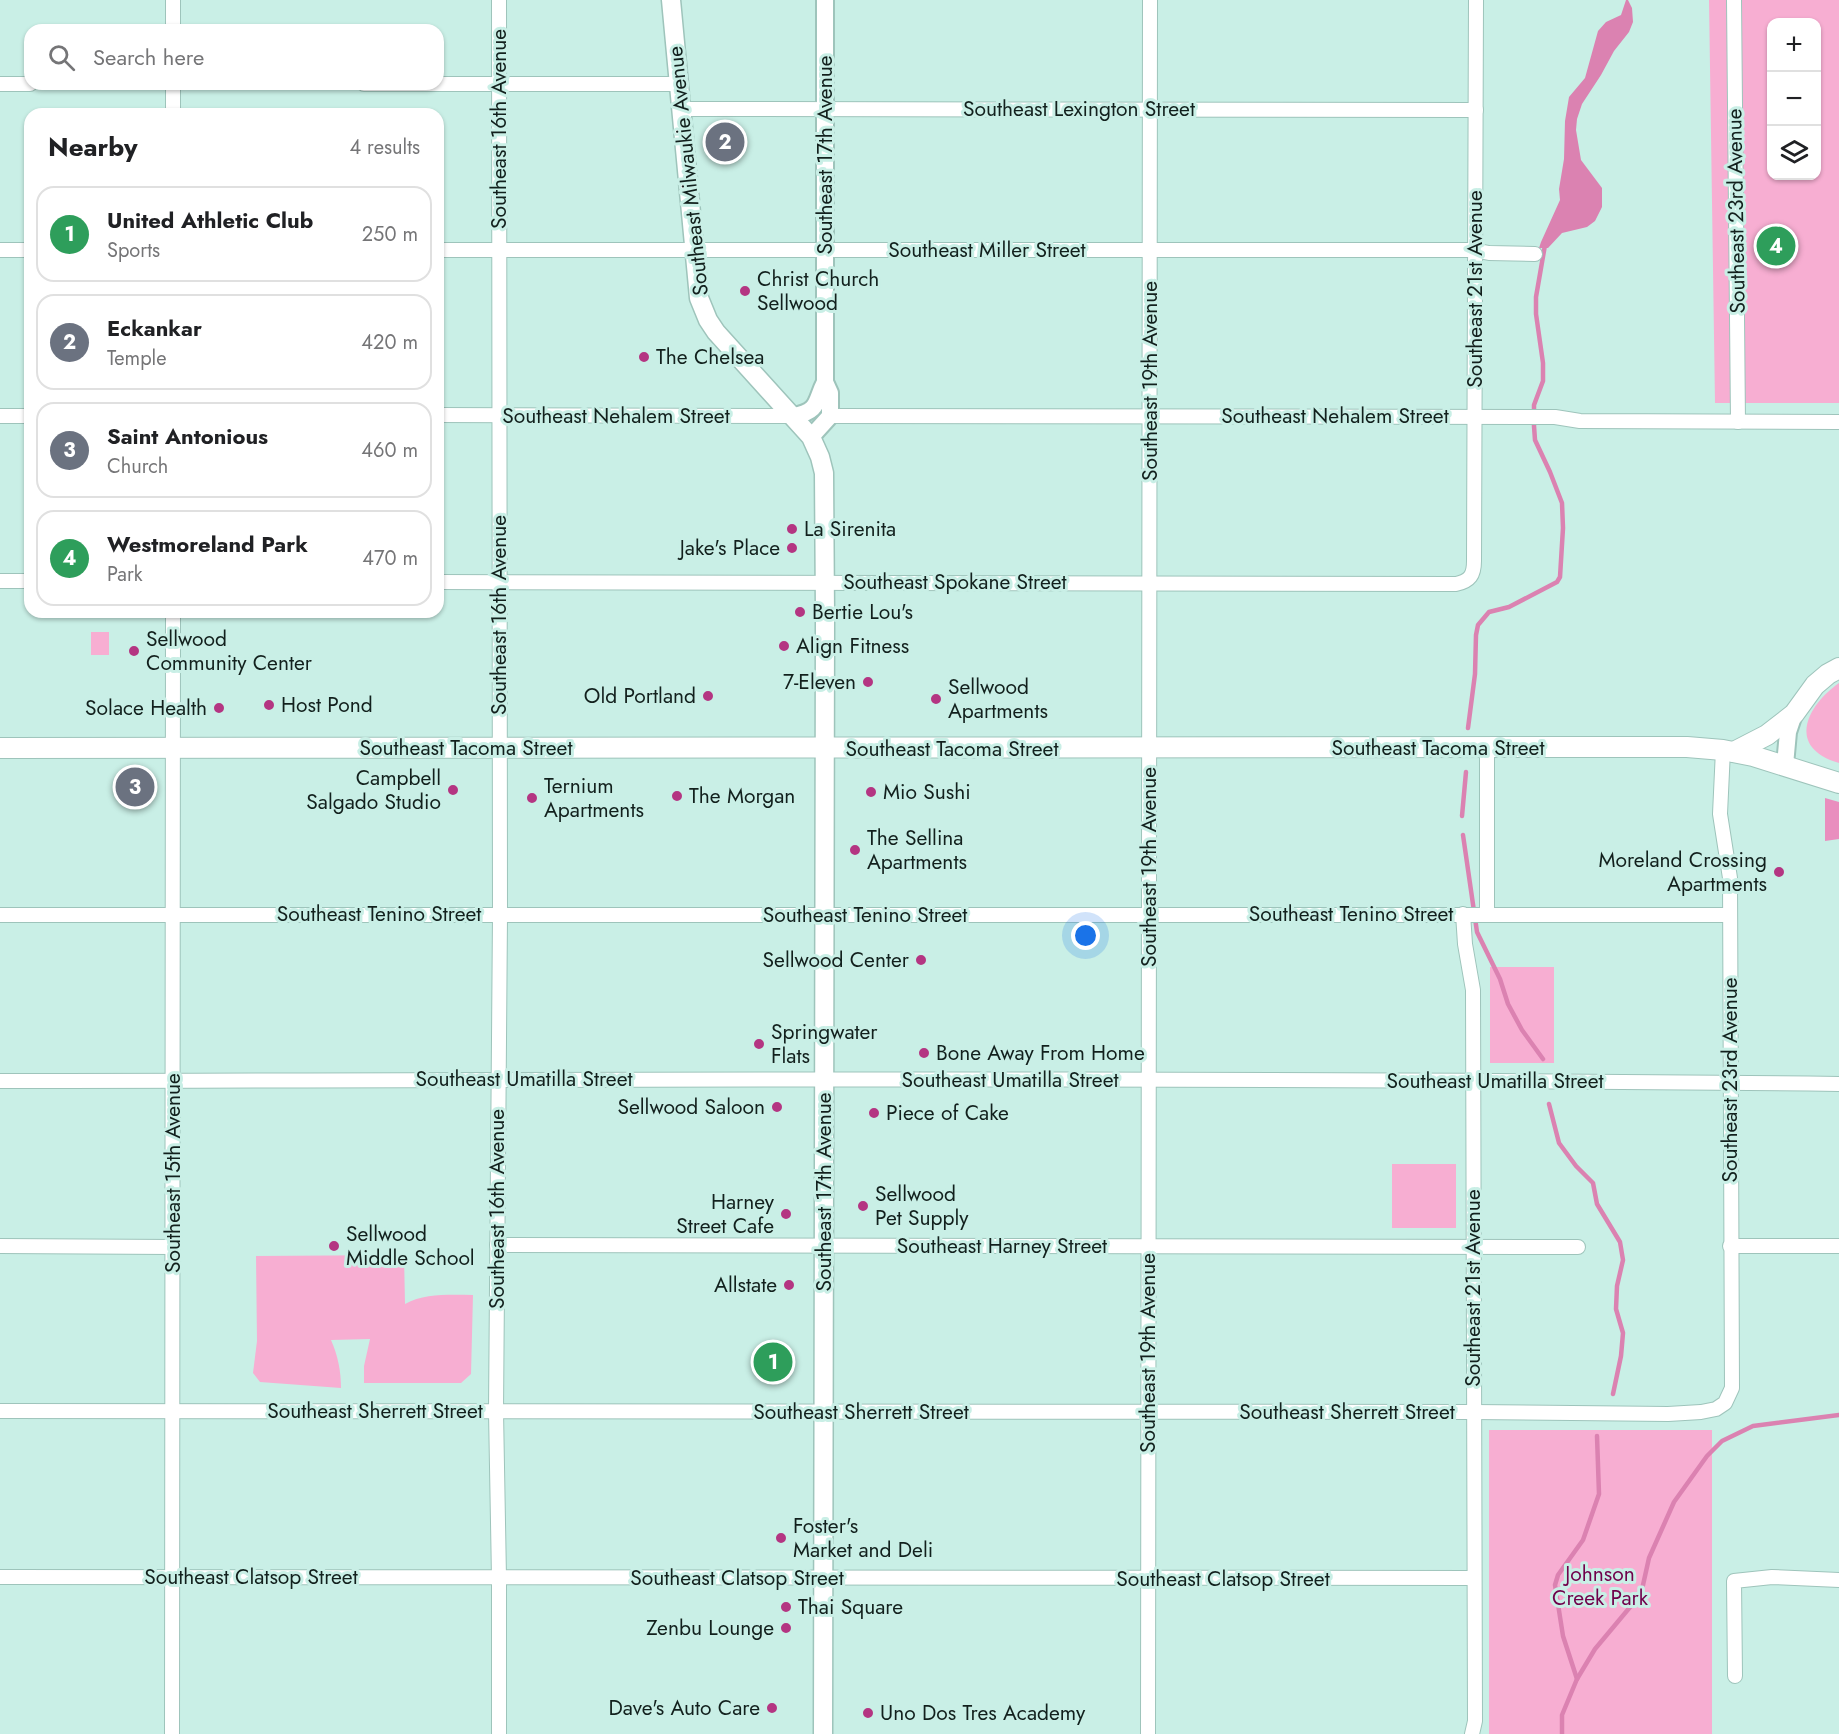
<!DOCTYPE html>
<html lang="en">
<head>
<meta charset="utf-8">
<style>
  :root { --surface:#fff; --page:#f2f2f2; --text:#202124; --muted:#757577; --line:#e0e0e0; --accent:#ea580c }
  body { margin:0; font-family:Jost,sans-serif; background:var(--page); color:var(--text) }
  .controls { position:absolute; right:18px; top:18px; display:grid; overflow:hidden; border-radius:12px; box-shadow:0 2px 4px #0004 }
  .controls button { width:54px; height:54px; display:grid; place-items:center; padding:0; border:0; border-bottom:2px solid var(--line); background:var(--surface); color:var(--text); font:30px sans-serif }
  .you { position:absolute; left:1086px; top:936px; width:21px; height:21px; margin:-15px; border:4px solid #fff; border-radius:50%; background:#1a73e8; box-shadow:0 0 0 9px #1a73e833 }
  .badge { display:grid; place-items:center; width:39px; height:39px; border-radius:50%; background:var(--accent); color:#fff; font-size:20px; font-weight:700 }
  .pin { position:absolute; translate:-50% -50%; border:3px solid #fff; box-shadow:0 2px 6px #0006 }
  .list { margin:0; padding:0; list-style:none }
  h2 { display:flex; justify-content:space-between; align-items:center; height:78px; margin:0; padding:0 24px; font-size:26px }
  h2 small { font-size:20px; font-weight:400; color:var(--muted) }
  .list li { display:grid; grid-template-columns:39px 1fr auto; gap:18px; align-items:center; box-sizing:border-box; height:96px; margin:0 12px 12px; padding:0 12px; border:2px solid var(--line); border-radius:18px }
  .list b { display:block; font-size:22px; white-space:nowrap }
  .list p { margin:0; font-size:20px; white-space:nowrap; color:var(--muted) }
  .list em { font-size:20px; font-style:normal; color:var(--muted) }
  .icon { flex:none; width:33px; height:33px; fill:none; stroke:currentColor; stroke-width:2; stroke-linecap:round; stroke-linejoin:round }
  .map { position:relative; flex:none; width:1839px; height:1734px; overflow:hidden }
  .search { position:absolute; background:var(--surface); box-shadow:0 2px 4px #0004; left:24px; top:24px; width:420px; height:66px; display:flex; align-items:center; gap:15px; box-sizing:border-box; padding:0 21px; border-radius:18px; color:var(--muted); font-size:22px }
  .panel { position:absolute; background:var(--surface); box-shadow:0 2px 4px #0004; left:24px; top:108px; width:420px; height:510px; border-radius:18px }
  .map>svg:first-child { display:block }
</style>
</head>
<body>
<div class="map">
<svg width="1839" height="1734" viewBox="0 0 1839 1734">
  <rect width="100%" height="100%" fill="#c9efe6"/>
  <g fill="#f7aed2" fill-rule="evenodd">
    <path d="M1709 0H1839V403H1715ZM1772 22H1816V176H1772Z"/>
    <rect x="91" y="632" width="18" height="23"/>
    <path d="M1839 683V763C1787 748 1805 707 1839 683Z"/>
    <rect x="1490" y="967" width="64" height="96"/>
    <rect x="1392" y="1164" width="64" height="64"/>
    <path d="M404 1255 405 1304C425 1293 450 1295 473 1295L471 1374 461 1383H364V1366L370 1339 331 1340C338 1356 341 1371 341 1388L260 1382 253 1373 257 1341 256 1256Z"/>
    <rect x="1489" y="1430" width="223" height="304"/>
  </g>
  <polygon fill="#e98ebe" points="1825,798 1839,802 1839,839 1825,841"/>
  <polygon fill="#db82b1" points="1626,0 1628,0 1632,8 1633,22 1629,32 1614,51 1601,75 1582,104 1577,119 1576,130 1581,160 1602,188 1602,207 1595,221 1587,227 1562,233 1548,248 1539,248 1541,242 1560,200 1559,189 1564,159 1565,121 1569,97 1585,78 1598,31 1606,22 1621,15"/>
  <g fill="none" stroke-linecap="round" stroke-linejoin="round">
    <g stroke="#db82b1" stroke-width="4.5">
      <polyline points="1468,728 1475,674 1476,635 1478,625 1489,612 1509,607 1557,582 1560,577 1563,528 1562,503 1550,472 1535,440 1534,426 1534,405 1543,381 1543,363 1536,314 1536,297 1545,245"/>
      <polyline points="1462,816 1466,772"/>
      <polyline points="1463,835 1477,932 1500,979 1508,1004 1522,1030 1543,1059"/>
      <polyline points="1549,1104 1559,1143 1576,1166 1593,1183 1597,1204 1620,1242 1623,1260 1617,1286 1616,1309 1623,1333 1621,1356 1613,1394"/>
      <polyline points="1577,1679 1563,1636 1555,1585 1558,1575 1583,1540 1599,1494 1597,1436"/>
      <polyline points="1562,1734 1562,1715 1577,1679 1595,1649 1641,1594 1649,1558 1674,1502 1707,1456 1722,1441 1753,1426 1839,1415"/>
    </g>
    <defs>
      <g id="minor">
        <polyline points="1734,0 1738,422"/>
        <polyline points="173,30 173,0"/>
        <polyline points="0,84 30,84"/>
        <polyline points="173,84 173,114"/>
        <polyline points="364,84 679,84"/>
        <polyline points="681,109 1476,110"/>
        <polyline points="0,250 30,250"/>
        <polyline points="438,250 1474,250 1489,253 1535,254"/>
        <polyline points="438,415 794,416"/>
        <polyline points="0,416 30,416"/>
        <polyline points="830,416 1555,417 1580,421 1839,422"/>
        <polyline points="0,581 30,581"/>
        <path d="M438 582 1456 584C1470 581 1474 575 1474 561L1476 0"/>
        <polyline points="1487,748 1487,915"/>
        <polyline points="1463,914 1465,944 1473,990 1475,1721 1472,1734"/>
        <polyline points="0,915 1730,915"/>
        <path d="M0 1081C613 1080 1226 1077 1839 1084"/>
        <polyline points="497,1245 1578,1247"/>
        <polyline points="0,1246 173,1247"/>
        <polyline points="1730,1246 1839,1246"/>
        <polyline points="0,1411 1473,1412 1668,1414 1701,1412 1716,1409 1725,1403 1732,1388 1730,878 1720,814 1723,750"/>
        <polyline points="0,1577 1473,1578"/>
        <polyline points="1735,1676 1734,1581 1772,1577 1839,1580"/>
        <polyline points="172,1734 173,612"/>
        <polyline points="499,1734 499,1578 496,1411 500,915 499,0"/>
        <polyline points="1148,1734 1150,0"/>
      </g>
      <g id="tertiary">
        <path d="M794 416C820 411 815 401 825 382"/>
        <polyline points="811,437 830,416 830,393 825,382 825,0"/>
        <polyline points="1785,765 1788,732 1794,714"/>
      </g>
      <polyline id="secondary" points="671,0 699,298 708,320 716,332 811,437 820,457 824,473 825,615 823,1734"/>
      <g id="primary">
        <polyline points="0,748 1687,747 1723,750 1753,756 1839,783"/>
        <polyline points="1734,752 1767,735 1794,714 1815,685 1828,674 1839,668"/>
      </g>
    </defs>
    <use href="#minor" stroke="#9ec4bb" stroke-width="16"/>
    <use href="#tertiary" stroke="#9ec4bb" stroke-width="20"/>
    <use href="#secondary" stroke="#9ec4bb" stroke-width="21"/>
    <use href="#primary" stroke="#9ec4bb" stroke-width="22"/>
    <use href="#minor" stroke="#fff" stroke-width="14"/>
    <use href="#tertiary" stroke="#fff" stroke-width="16"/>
    <use href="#secondary" stroke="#fff" stroke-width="18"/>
    <use href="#primary" stroke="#fff" stroke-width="20"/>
  </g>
  <g fill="#b43582" stroke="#c9efe6" stroke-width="2">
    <circle cx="745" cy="291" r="6"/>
    <circle cx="644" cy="357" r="6"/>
    <circle cx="792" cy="529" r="6"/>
    <circle cx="792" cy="548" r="6"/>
    <circle cx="800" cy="612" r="6"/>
    <circle cx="784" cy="646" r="6"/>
    <circle cx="134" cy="651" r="6"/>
    <circle cx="868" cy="682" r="6"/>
    <circle cx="708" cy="696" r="6"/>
    <circle cx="936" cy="699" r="6"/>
    <circle cx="269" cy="705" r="6"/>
    <circle cx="219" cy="708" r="6"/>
    <circle cx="453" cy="790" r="6"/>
    <circle cx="871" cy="792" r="6"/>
    <circle cx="677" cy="796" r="6"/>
    <circle cx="532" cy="798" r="6"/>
    <circle cx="855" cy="850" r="6"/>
    <circle cx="1779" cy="872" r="6"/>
    <circle cx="921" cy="960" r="6"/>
    <circle cx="759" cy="1044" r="6"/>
    <circle cx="924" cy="1053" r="6"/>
    <circle cx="777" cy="1107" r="6"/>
    <circle cx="874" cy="1113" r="6"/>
    <circle cx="863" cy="1206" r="6"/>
    <circle cx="786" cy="1214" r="6"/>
    <circle cx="334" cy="1246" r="6"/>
    <circle cx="789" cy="1285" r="6"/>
    <circle cx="781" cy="1538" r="6"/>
    <circle cx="786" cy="1607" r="6"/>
    <circle cx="786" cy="1628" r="6"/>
    <circle cx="772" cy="1708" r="6"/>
    <circle cx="868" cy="1713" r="6"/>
  </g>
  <g text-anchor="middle" stroke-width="6" stroke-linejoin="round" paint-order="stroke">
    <g font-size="21" fill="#12201d" stroke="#c9efe6">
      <text x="1079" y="116">Southeast Lexington Street</text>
      <text transform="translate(499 129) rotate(-90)" y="7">Southeast 16th Avenue</text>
      <text transform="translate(825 155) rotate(-90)" y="7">Southeast 17th Avenue</text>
      <text transform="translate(688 171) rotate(-96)" y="7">Southeast Milwaukie Avenue</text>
      <text transform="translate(1736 211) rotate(-91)" y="7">Southeast 23rd Avenue</text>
      <text x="987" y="257">Southeast Miller Street</text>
      <text transform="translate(1475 289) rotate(-90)" y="7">Southeast 21st Avenue</text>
      <text transform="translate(1150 381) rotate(-90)" y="7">Southeast 19th Avenue</text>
      <text x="616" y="423">Southeast Nehalem Street</text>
      <text x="1335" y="423">Southeast Nehalem Street</text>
      <text x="955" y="589">Southeast Spokane Street</text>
      <text transform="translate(499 615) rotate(-90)" y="7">Southeast 16th Avenue</text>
      <text x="466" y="755">Southeast Tacoma Street</text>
      <text x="1438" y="755">Southeast Tacoma Street</text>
      <text x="952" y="756">Southeast Tacoma Street</text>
      <text transform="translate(1149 867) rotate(-90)" y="7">Southeast 19th Avenue</text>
      <text x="379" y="921">Southeast Tenino Street</text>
      <text x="1351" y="921">Southeast Tenino Street</text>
      <text x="865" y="922">Southeast Tenino Street</text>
      <text x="524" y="1086">Southeast Umatilla Street</text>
      <text x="1010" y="1087">Southeast Umatilla Street</text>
      <text transform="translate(1730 1080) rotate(-90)" y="7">Southeast 23rd Avenue</text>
      <text x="1495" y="1088">Southeast Umatilla Street</text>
      <text transform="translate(173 1173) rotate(-90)" y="7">Southeast 15th Avenue</text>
      <text transform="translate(824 1192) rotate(-90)" y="7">Southeast 17th Avenue</text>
      <text transform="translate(497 1209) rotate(-90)" y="7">Southeast 16th Avenue</text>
      <text x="1002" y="1253">Southeast Harney Street</text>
      <text transform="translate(1473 1288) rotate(-90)" y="7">Southeast 21st Avenue</text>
      <text transform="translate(1148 1353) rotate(-90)" y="7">Southeast 19th Avenue</text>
      <text x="375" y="1418">Southeast Sherrett Street</text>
      <text x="861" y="1419">Southeast Sherrett Street</text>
      <text x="1347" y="1419">Southeast Sherrett Street</text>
      <text x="251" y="1584">Southeast Clatsop Street</text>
      <text x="737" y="1585">Southeast Clatsop Street</text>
      <text x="1223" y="1586">Southeast Clatsop Street</text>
    </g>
    <g font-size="21" fill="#12201d" stroke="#c9efe6" text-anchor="start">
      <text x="757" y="286">Christ Church<tspan x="757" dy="24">Sellwood</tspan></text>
      <text x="656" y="364">The Chelsea</text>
      <text x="804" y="536">La Sirenita</text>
      <text x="780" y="555" text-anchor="end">Jake's Place</text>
      <text x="812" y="619">Bertie Lou's</text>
      <text x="146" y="646">Sellwood<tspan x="146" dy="24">Community Center</tspan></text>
      <text x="796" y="653">Align Fitness</text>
      <text x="856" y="689" text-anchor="end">7-Eleven</text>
      <text x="948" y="694">Sellwood<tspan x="948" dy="24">Apartments</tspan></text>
      <text x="696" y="703" text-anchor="end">Old Portland</text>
      <text x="281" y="712">Host Pond</text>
      <text x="207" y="715" text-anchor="end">Solace Health</text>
      <text x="441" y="785" text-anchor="end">Campbell<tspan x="441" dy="24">Salgado Studio</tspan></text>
      <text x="544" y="793">Ternium<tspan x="544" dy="24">Apartments</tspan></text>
      <text x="883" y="799">Mio Sushi</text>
      <text x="689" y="803">The Morgan</text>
      <text x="867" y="845">The Sellina<tspan x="867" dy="24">Apartments</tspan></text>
      <text x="1767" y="867" text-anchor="end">Moreland Crossing<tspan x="1767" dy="24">Apartments</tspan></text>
      <text x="909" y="967" text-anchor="end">Sellwood Center</text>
      <text x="771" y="1039">Springwater<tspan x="771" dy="24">Flats</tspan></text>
      <text x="936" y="1060">Bone Away From Home</text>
      <text x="765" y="1114" text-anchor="end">Sellwood Saloon</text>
      <text x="886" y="1120">Piece of Cake</text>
      <text x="875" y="1201">Sellwood<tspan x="875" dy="24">Pet Supply</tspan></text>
      <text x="774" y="1209" text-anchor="end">Harney<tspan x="774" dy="24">Street Cafe</tspan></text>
      <text x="346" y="1241">Sellwood<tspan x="346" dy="24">Middle School</tspan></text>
      <text x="777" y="1292" text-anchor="end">Allstate</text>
      <text x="793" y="1533">Foster's<tspan x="793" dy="24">Market and Deli</tspan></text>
      <text x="798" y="1614">Thai Square</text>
      <text x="774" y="1635" text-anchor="end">Zenbu Lounge</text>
      <text x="760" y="1715" text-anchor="end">Dave's Auto Care</text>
      <text x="880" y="1720">Uno Dos Tres Academy</text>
    </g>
    <g font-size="21" fill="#70004b" stroke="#c9efe6">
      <text x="1600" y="1581">Johnson<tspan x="1600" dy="24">Creek Park</tspan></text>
    </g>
  </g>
</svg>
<div class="controls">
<button>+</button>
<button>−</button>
<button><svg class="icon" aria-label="layers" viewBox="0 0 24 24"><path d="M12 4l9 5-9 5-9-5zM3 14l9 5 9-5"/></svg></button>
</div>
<div class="you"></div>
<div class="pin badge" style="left:773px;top:1362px;background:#2e9e5b">1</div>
<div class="pin badge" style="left:725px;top:142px;background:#6b7280">2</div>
<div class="pin badge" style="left:135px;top:787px;background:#6b7280">3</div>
<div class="pin badge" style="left:1776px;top:246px;background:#2e9e5b">4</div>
<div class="search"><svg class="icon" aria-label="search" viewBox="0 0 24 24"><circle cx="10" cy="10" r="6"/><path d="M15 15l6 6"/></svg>Search here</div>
<section class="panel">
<h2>Nearby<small>4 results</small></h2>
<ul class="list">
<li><span class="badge" style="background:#2e9e5b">1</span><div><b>United Athletic Club</b><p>Sports</p></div><em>250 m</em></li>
<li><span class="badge" style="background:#6b7280">2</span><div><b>Eckankar</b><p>Temple</p></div><em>420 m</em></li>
<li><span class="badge" style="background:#6b7280">3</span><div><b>Saint Antonious</b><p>Church</p></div><em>460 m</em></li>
<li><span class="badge" style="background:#2e9e5b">4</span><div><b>Westmoreland Park</b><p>Park</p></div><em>470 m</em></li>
</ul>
</section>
</div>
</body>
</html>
